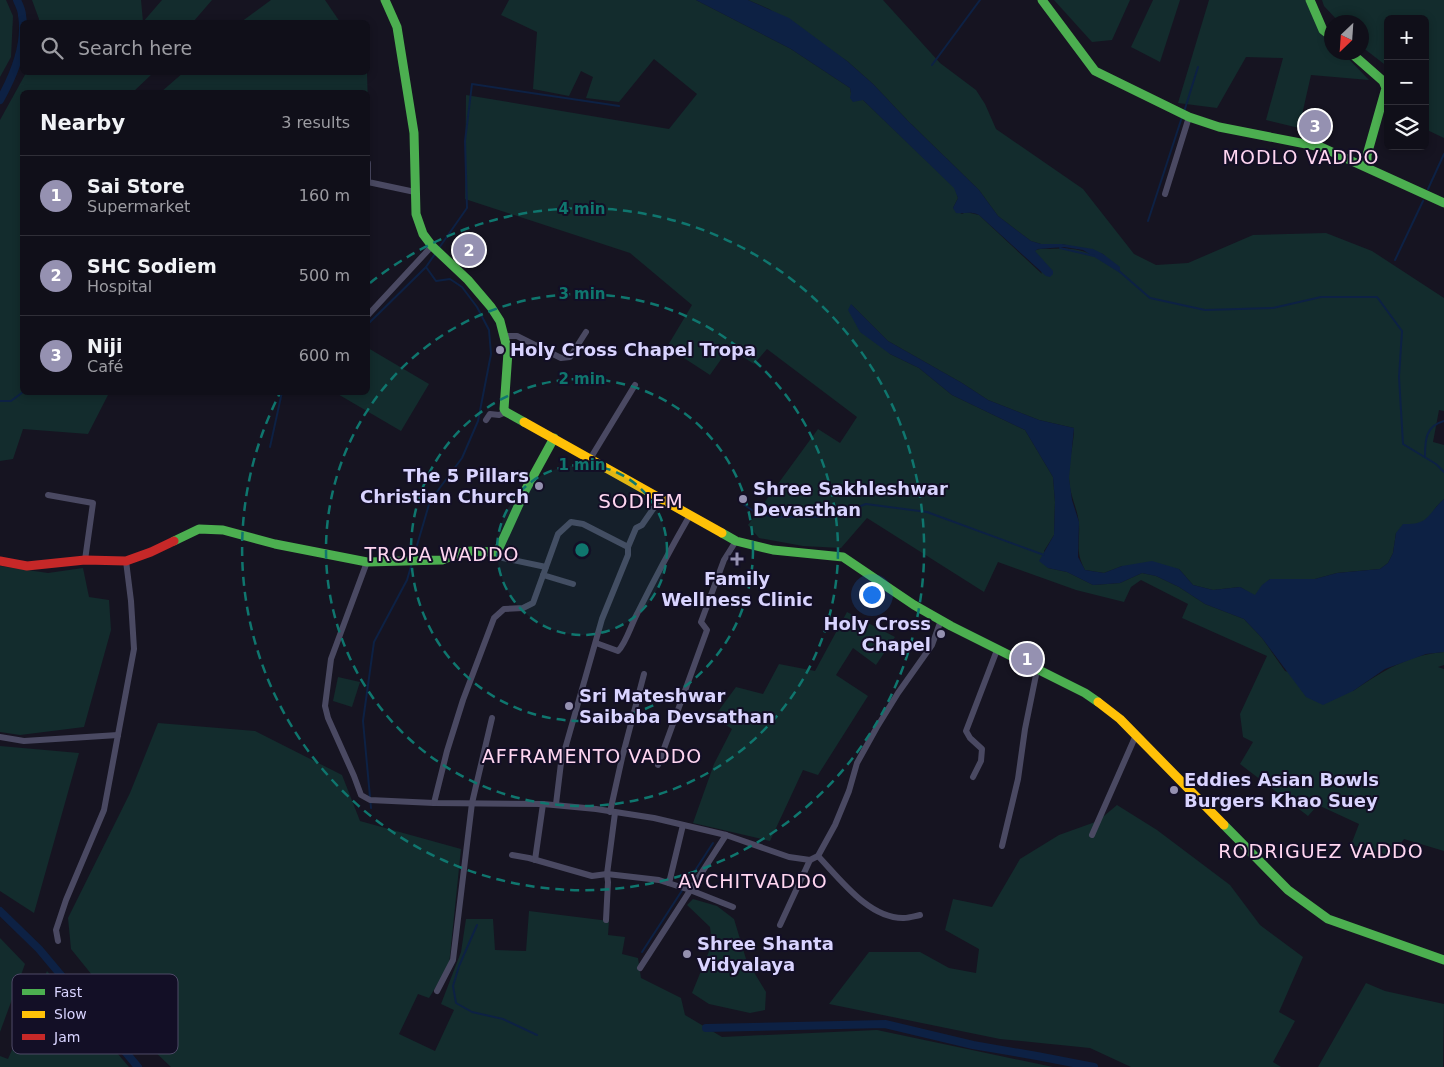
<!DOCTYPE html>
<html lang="en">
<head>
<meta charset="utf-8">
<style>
  :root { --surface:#100f19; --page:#1e1d26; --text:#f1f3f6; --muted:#9c9ca2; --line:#302f38; --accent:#9591b1 }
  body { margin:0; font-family:"DejaVu Sans",sans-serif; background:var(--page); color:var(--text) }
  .controls { position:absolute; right:15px; top:15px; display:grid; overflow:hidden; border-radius:8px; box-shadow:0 2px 8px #0003 }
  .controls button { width:45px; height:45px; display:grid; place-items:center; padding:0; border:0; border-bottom:1px solid var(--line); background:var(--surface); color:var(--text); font:25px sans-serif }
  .compass { position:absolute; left:1324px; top:15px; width:45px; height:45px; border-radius:50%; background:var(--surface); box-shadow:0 2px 8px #0003; rotate:205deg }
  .you { position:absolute; left:871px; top:594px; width:18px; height:18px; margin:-12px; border:4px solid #fff; border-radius:50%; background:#1a73e8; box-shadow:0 0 0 8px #1a73e833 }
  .badge { display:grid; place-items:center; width:32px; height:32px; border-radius:50%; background:var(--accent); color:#fff; font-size:16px; font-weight:700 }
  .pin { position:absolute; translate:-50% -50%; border:2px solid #fff; box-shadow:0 1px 5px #0006 }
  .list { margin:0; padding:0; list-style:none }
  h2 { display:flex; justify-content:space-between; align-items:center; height:65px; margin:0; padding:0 20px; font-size:21px }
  h2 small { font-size:16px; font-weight:400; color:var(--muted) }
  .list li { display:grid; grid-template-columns:32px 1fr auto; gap:15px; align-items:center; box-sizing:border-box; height:80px; padding:0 20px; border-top:1px solid var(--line) }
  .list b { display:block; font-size:19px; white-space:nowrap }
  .list p { margin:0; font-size:16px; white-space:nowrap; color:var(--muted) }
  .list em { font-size:16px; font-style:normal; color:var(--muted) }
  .icon { flex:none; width:28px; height:28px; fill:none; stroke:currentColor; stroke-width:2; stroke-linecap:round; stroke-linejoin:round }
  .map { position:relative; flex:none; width:1444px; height:1067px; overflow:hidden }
  .search { position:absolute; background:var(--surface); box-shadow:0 2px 8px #0003; left:20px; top:20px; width:350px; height:55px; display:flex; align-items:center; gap:12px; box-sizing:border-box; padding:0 18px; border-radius:8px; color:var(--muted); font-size:19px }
  .panel { position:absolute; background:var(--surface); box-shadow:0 2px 8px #0003; left:20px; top:90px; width:350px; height:305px; border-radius:8px }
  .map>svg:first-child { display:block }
</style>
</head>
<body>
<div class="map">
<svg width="1444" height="1067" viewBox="0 0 1444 1067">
  <rect width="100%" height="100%" fill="#161421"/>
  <g fill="#132c2d">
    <polygon points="0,0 6,0 13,16 11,57 0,77"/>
    <polygon points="32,0 141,0 143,22 162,0 212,0 193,22 39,22 39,19"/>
    <polygon points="271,0 325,0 340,22 241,22"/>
    <path d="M509 0H696L791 49 850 88 851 93 858 100H863L955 188 958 198 953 208 962 214 966 212 979 215 1042 274 1034 251C1040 248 1044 249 1050 249 1084 246 1092 254 1120 272L1103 254 1062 244H1041L1031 241 998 216 979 190 908 121 873 84 847 61 769 9 748 0H883L940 63 976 90 985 104 996 129 1083 189 1134 254 1156 265 1188 263 1253 235 1326 233 1372 251 1444 298V411L1439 410 1433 442 1444 445V499L1436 507 1431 515 1423 522 1396 533 1393 553 1388 563 1380 569 1337 573 1315 579H1270L1255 596 1240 587 1213 590 1193 585 1179 569 1122 566 1104 573 1085 570C1075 551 1080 544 1079 524 1078 509 1069 494 1069 478 1068 462 1074 445 1074 428L1039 420 988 400 962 383 888 341 851 304 890 354 919 368 952 395 1025 430 1053 477 1055 502 1054 535 1044 551 1048 568 1067 572 1093 585 1120 583 1142 573 1156 576 1179 587 1205 604 1244 619 1262 638 1285 671 1353 691C1383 671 1407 655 1444 652V665L1438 667 1444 669V851L1404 839 1392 856 1351 845 1359 824 1318 805 1308 816 1240 764 1253 742 1243 737 1240 714 1267 656 1182 618 1188 604 1141 580 1131 587 1124 602 1076 590 998 562 984 592 867 518 841 548 803 546 759 538 748 525 818 429 840 443 857 417 767 349 754 364 729 348 710 375 667 347 692 305 630 253 465 199 466 95 669 129 697 94 654 59 619 102 586 98 593 77 581 71 569 96 533 89 537 32 501 15Z"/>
    <polygon points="1054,0 1130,0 1112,40 1092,42"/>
    <polygon points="1153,0 1180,0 1160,62 1131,47"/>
    <polygon points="1209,0 1305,0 1319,28 1331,41 1332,52 1343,53 1369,80 1311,75 1299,128 1266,120 1283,58 1246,57 1217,108 1178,103"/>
    <polygon points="1322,0 1444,0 1444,138 1425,129 1425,19 1388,19 1388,67 1362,47 1362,22 1339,22 1324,6"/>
    <polygon points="184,72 367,73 369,137 368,137 368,92 161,92"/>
    <polygon points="26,73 153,73 133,92 22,92 22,392 109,393 88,434 23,429 13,459 0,461 0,120"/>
    <polygon points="368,348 429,384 401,431 336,393 368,392"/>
    <polygon points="0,566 48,573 83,568 89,597 109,600 111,630 84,727 20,735 0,732"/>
    <polygon points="847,612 895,637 876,665 853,648 836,675 868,696 818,775 803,770 770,841 693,823 714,764 732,729 714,717 736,687 763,694 779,664 815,671"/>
    <polygon points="338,677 360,682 352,707 333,701"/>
    <polygon points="158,723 255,731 342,775 360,821 461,849 449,965 429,998 418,994 399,1034 435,1051 454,1010 441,1004 461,952 466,919 493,919 495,950 526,951 529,911 609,921 608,935 625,937 622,954 638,958 641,978 681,998 685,1015 722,1037 877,1030 1053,1067 171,1067 151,1048 71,949 68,918 130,793"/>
    <polygon points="0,746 79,753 34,913 0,891"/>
    <polygon points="1117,805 1157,830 1230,885 1260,925 1303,957 1279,1012 1295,1021 1273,1062 1281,1067 1131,1067 1090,1048 1000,1039 829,1004 869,952 920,952 949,968 976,973 979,949 945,930 953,899 992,907 1020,859 1059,835 1098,821"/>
    <polygon points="693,899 717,906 734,919 746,959 766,992 765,1010 750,1013 709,1004 692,993 712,944 710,927 687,905"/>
    <polygon points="0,938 25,964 0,1032"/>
    <polygon points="47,971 129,1067 0,1067 0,1056 8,1059"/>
    <polygon points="1366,983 1385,991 1444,1004 1443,1067 1318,1067"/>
  </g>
  <g fill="#0d2144">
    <path d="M696 0H748L789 18 847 61 873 84 908 121 979 190 998 216 1031 241 1041 244H1062L1093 249 1103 254 1120 267V273L1083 250 1064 247 1038 249 1035 251 1053 271V274L1050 277 1046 276 979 215C970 211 965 214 956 213L953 208 958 198 954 188 863 100 853 102 850 98 851 93 850 88 791 49Z"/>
    <path d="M851 304 888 341 962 383 988 400 1039 420 1074 428 1069 478 1072 500 1079 522 1078 557 1085 570 1104 573 1122 566 1152 561 1179 569 1193 585 1213 590 1240 587 1255 595 1262 585 1270 579H1315L1337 573 1380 569 1388 563 1393 553 1396 533 1403 524C1430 525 1427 514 1444 499V652L1426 654 1385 669 1353 691 1323 705 1306 697 1262 638 1244 619 1205 604 1179 587 1156 576 1142 573 1120 583 1093 585 1067 572 1048 568 1039 561 1054 535 1055 502 1053 477 1025 430 952 395 919 368 890 354 860 332 848 310Z"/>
  </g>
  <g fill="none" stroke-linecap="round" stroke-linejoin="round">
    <g stroke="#0d2144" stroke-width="2">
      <polyline points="932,65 980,0"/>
      <polyline points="1184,112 1198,67"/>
      <polyline points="1428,189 1444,154"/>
      <polyline points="1148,221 1182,117"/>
      <polyline points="439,248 467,208 465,141 472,84 619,106"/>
      <polyline points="1060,248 1094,256"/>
      <polyline points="1395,260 1423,201"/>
      <polyline points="1119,271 1150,298 1205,310 1273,308 1321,297 1377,297 1402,331 1399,377 1403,444 1436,464 1444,472"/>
      <polyline points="368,324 426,267 435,254"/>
      <polyline points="0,401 11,401 23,392"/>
      <polyline points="270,447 282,392"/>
      <path d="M1425 456C1425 439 1426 426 1444 421"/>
      <polyline points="743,504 755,512 774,517 831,517 866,504 927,512 1044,555"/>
      <polyline points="413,559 430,501 462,458 478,421 491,354 489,330 477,307 462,287 450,279 436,281 426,267"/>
      <polyline points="371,808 363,721 374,642 407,580 412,563"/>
      <polyline points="477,925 459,966 453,986 456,1003 472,1012 503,1019 537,1035"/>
      <polyline points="642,952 713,843"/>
    </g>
    <g stroke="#0d2144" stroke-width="8">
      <path d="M0 100C14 75 27 44 22 15 22 10 19 5 17 0"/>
      <polyline points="0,911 39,949 138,1067"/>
      <polyline points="706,1028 885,1024 973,1045 1037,1056 1094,1067"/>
    </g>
    <g stroke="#4a4962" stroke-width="6">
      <polyline points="368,163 368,182 415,192"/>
      <polyline points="1165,194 1189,117"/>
      <polyline points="368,315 432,246"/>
      <polyline points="505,336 517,336 561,358 570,357 586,332"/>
      <polyline points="486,420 490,414 499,415 506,412"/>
      <polyline points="590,459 635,385"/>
      <polyline points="48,495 93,503 85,560"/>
      <polyline points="628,547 636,528 642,525 660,499"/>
      <polyline points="495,552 503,558 546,567"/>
      <polyline points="367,562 331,659 325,706 328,718 354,776 361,795 370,800 434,803 543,804 596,809 654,818 726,835 789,857 810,860 818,856 835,825 849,791 857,763 877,727 898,693 932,645 941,620"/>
      <polyline points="543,575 573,584"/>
      <path d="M596 643 618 651C626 643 631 625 637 614 654 580 671 548 690 515"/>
      <polyline points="0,737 24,741 118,735"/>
      <polyline points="658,765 707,630 701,622 724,560 736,541"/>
      <polyline points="973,777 981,761 982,749 970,738 966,731 997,650"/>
      <polyline points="434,803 447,751 463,700 494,618 504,609 523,608 533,603 558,534 571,522 583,524 628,547 628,555 602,619 561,763 556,804"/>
      <polyline points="610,812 622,758 644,674"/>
      <polyline points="1092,835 1136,735"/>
      <polyline points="1002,846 1018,779 1025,729 1037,670"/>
      <polyline points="512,855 529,858 592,876 607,874 659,880 690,890 733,907"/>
      <path d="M818 856C840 879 869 919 904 918 909 918 915 916 920 915"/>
      <polyline points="535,860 543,804"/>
      <polyline points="669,883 683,825"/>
      <polyline points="606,920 608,882 607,874 615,813"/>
      <polyline points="780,925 810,860"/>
      <polyline points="58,941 56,930 66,900 104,810 134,649 131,601 126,561"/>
      <polyline points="640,968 726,835"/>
      <polyline points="437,991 453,960 472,803 492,718"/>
    </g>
    <g stroke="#4caf50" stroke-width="9">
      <polyline points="385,0 397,27 414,133 416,214 423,234 432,246 468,280 491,307 500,321 508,352 504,409 506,412 524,422"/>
      <polyline points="1042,0 1095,71 1189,117 1219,127 1321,147 1444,203"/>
      <polyline points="1310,0 1323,30 1332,37"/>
      <polyline points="1350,52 1383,81 1386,88 1367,155 1367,167"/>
      <polyline points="722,533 736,541 773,550 843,557 914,605 951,626 1085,693 1098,702"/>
      <polyline points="174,541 199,529 223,530 275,544 367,562 442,560 459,553 471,551 495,552 499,548 526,489 554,438"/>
      <polyline points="1224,825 1288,890 1328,919 1444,960"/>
    </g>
    <g stroke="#ffc107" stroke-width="9">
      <polyline points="524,422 722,533"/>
      <polyline points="1098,702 1120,719 1224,825"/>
    </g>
    <polyline stroke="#c62828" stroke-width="9" points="0,561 27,566 85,560 126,561 151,552 174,541"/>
  </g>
  <circle cx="582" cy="550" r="85" fill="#0f766e" fill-opacity=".12"/>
  <g fill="none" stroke="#0f766e" stroke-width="2.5" stroke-dasharray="9 6">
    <circle cx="582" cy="550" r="85"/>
    <circle cx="582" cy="550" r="171"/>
    <circle cx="582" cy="550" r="256"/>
    <path d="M370 283A341 341 0 1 1 280 393"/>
  </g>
  <g fill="#9591b1" stroke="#130f26" stroke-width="2">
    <circle cx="500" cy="350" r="5"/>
    <circle cx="539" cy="486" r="5"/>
    <circle cx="743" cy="499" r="5"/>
    <path d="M734.5 551.5h5v5h5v5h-5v5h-5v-5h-5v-5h5z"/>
    <circle cx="941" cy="634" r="5"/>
    <circle cx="569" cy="706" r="5"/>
    <circle cx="1174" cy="790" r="5"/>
    <circle cx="687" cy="954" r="5"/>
  </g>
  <g text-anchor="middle" stroke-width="4" stroke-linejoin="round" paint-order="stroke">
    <g font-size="18" font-weight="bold" fill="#d9d4ff" stroke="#130f26" text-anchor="start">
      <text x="510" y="356">Holy Cross Chapel Tropa</text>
      <text x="529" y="482" text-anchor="end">The 5 Pillars<tspan x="529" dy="21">Christian Church</tspan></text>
      <text x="753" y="495">Shree Sakhleshwar<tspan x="753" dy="21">Devasthan</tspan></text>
      <text x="737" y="585" text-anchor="middle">Family<tspan x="737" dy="21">Wellness Clinic</tspan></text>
      <text x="931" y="630" text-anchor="end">Holy Cross<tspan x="931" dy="21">Chapel</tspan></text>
      <text x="579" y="702">Sri Mateshwar<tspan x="579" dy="21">Saibaba Devsathan</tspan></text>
      <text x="1184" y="786">Eddies Asian Bowls<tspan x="1184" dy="21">Burgers Khao Suey</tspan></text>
      <text x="697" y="950">Shree Shanta<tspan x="697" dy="21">Vidyalaya</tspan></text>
    </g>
    <g font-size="19" letter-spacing="1" fill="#ffd6f0" stroke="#130f26">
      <text x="1301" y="164">MODLO VADDO</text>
      <text x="442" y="561">TROPA WADDO</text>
      <text x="592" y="763">AFFRAMENTO VADDO</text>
      <text x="1321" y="858">RODRIGUEZ VADDO</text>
      <text x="753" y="888">AVCHITVADDO</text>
    </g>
    <g font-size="20" letter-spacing="1" fill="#ffd6f0" stroke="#130f26">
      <text x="641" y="508">SODIEM</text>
    </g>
  </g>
  <rect x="12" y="974" width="166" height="80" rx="8" fill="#130f26" stroke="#4e4a67" stroke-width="1"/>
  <rect x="22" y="989" width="23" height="6" fill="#4caf50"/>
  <rect x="22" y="1011" width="23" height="7" fill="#ffc107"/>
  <rect x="22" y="1034" width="23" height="6" fill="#c62828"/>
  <g font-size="14" fill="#d9d4ff">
    <text x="54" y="997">Fast</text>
    <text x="54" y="1019">Slow</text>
    <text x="54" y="1042">Jam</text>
  </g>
  <circle cx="582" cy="550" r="8" fill="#0f766e" stroke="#130f26" stroke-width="2.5"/>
  <g font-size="15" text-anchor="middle" font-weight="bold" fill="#0f766e" stroke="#130f26" stroke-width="4" stroke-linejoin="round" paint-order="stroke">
    <text x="582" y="214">4 min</text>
    <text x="582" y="299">3 min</text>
    <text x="582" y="384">2 min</text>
    <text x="582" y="470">1 min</text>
  </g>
</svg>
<div class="controls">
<button>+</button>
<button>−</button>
<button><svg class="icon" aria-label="layers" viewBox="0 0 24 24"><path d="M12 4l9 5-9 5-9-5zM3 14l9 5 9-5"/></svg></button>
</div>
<svg class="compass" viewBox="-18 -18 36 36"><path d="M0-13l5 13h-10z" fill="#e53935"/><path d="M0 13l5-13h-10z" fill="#9c9ca2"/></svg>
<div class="you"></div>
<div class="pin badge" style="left:1027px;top:659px">1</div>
<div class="pin badge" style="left:469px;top:250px">2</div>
<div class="pin badge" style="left:1315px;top:126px">3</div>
<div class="search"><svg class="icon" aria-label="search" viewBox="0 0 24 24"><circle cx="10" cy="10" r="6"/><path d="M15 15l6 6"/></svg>Search here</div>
<section class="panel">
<h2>Nearby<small>3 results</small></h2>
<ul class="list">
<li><span class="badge">1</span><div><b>Sai Store</b><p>Supermarket</p></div><em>160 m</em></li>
<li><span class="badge">2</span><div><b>SHC Sodiem</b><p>Hospital</p></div><em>500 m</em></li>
<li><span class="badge">3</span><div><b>Niji</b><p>Café</p></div><em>600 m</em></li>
</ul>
</section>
</div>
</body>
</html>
